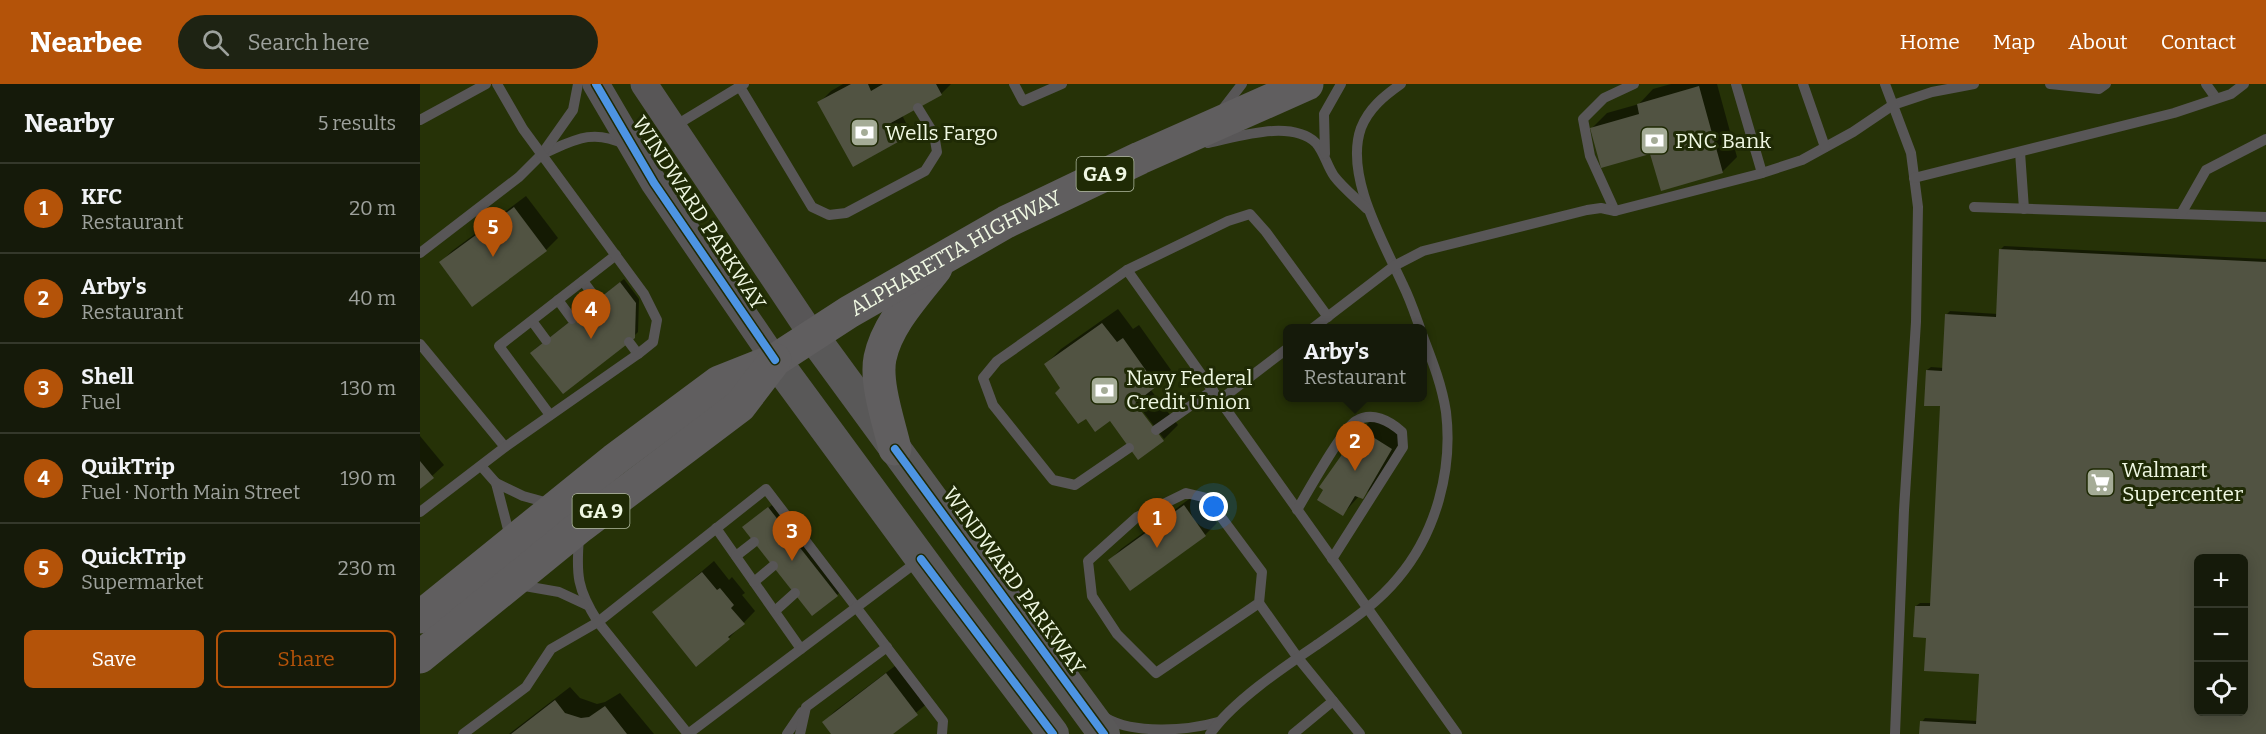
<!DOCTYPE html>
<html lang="en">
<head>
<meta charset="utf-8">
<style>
  :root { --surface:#151a0a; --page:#1e2313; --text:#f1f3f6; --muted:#9da19c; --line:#34382b; --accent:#b45309 }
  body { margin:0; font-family:Bitter,serif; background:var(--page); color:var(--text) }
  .controls { position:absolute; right:18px; bottom:18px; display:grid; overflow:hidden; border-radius:9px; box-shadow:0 3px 15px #0003 }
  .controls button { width:54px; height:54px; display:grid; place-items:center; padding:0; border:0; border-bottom:2px solid var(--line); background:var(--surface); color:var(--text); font:30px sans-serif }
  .you { position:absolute; left:794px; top:423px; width:21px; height:21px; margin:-15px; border:4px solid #fff; border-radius:50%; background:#1a73e8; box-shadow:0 0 0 9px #1a73e833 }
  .badge { display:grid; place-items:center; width:39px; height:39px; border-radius:50%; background:var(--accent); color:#fff; font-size:20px; font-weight:700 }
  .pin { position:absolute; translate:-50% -50px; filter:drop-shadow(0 2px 3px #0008) }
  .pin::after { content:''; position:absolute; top:32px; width:21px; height:18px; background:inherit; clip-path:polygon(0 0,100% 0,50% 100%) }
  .popup { position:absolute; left:863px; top:240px; width:144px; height:78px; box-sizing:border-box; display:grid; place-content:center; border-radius:9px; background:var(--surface); filter:drop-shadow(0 2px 4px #0005); font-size:20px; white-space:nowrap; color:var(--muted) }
  .popup b { font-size:22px; color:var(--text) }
  .popup::after { content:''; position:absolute; left:50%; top:100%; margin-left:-12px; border:12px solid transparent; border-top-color:var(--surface) }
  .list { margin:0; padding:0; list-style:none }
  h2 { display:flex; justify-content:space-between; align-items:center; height:78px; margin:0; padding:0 24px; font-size:26px }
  h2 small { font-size:20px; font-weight:400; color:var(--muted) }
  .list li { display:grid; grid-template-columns:39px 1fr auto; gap:18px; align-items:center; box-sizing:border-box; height:90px; padding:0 24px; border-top:2px solid var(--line) }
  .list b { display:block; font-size:22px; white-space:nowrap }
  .list p { margin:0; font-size:20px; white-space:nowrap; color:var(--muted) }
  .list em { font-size:20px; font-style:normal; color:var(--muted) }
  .actions { display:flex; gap:12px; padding:18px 24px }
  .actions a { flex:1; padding:14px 0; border:2px solid var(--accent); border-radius:9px; text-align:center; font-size:21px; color:var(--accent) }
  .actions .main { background:var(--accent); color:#fff }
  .icon { flex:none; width:33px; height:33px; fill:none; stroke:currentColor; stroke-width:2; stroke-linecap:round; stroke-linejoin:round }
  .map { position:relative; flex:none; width:1846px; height:650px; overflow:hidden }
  header { display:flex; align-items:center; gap:36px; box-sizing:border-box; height:84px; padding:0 30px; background:var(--accent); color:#fff }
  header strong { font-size:28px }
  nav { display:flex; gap:33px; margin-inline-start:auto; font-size:21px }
  .search { width:420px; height:54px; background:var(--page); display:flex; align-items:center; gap:15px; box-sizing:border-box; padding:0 21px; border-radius:33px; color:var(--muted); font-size:22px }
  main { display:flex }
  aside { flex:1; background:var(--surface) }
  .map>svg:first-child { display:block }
</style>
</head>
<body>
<header>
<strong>Nearbee</strong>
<div class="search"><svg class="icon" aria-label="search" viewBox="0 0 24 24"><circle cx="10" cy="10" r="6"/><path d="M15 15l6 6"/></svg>Search here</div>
<nav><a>Home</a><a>Map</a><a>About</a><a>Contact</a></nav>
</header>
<main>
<aside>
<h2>Nearby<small>5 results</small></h2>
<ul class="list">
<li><span class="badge">1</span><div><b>KFC</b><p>Restaurant</p></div><em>20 m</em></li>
<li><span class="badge">2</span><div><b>Arby's</b><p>Restaurant</p></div><em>40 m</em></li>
<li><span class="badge">3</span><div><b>Shell</b><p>Fuel</p></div><em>130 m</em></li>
<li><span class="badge">4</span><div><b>QuikTrip</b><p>Fuel · North Main Street</p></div><em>190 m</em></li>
<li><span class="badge">5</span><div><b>QuickTrip</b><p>Supermarket</p></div><em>230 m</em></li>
</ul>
<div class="actions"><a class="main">Save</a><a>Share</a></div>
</aside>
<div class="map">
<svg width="1846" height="650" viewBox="0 0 1846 650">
  <rect width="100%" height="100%" fill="#1c220d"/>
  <path fill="#263207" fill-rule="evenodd" d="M0 0H1846V650H0ZM868 244H1002V314H868ZM1778 474H1824V628H1778Z"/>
  <g fill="#0007" fill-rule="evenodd">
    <polygon points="423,0 531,0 521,10 482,31 489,45 477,57 399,19 411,7"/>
    <polygon points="1251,0 1297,0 1317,73 1302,88 1231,68 1172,44 1187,29 1219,20 1233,5"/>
    <polygon points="106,112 138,154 126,166 52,221 21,178 32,167"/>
    <path d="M1584 162 1846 175V650H1501L1502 638 1505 634 1558 637 1561 588 1507 553 1496 522 1500 519H1511L1522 321 1507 286 1511 283 1524 284 1526 231 1530 227 1578 230 1581 165ZM1778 474H1824V628H1778Z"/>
    <polygon points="204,195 219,215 218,248 214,252 115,265"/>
    <polygon points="698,225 713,245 719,241 751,286 730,305 758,341 744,355 711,312 709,314 741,356 743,356 718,374 690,335 642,304 626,280 641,265"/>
    <polygon points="953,334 983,353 954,402 942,413 939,412 923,430 941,346"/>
    <polygon points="0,352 24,381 0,403"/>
    <polygon points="776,410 797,439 785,451 711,505 690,476 701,465"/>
    <polygon points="352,421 420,508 417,511 328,439"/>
    <polygon points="294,477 309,496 312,493 325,509 322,511 335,527 309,554 276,581 234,528"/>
    <polygon points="479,579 509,618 470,650 413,650 404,638 415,627"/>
    <polygon points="150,603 160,614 177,620 185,618 200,609 234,650 89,650"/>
  </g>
  <g fill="#515342" fill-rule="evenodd">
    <polygon points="431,0 448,0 451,7 463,0 516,0 522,11 469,40 478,58 433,83 397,18"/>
    <polygon points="1279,2 1303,89 1241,107 1230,70 1181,84 1170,44 1219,30 1217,20"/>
    <polygon points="94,123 127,167 52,223 19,178"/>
    <path d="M1579 165 1846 178V650H1499L1500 637 1556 640 1559 590 1504 587 1506 554 1493 553 1495 522H1510L1520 322H1504L1506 286 1522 287 1525 230 1576 233ZM1778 474H1824V628H1778Z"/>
    <polygon points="200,198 216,219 215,254 143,310 110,269"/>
    <polygon points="682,239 697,258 703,254 737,302 715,319 744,357 718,376 690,337 675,348 666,335 658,340 635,309 640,304 624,280"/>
    <polygon points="940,345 972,365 943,415 935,412 923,432 897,416 903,406 899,403"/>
    <polygon points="0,377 14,394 0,405"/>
    <polygon points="764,421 786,452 710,507 688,476"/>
    <polygon points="348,423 418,512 392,532 322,443"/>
    <polygon points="282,488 297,506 300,504 314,521 311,524 325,540 308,553 310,555 276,583 232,528"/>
    <polygon points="466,589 498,631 473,650 411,650 402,638"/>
    <polygon points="135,616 145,629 161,634 169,633 185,622 207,650 91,650"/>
  </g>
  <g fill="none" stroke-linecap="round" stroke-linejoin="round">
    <g stroke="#585657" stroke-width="10">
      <polyline points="594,0 603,17 642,0"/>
      <path d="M981 0C964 12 949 24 941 44 924 92 964 159 983 201 990 215 995 230 1000 244"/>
      <polyline points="1214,0 1184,14 1163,35 1170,72 1195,127 1339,90 1382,76 1433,48 1473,21 1512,8 1554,0"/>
      <polyline points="1316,0 1342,89"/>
      <polyline points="1383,0 1405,63"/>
      <polyline points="1465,0 1491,69 1498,123 1496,238 1484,426 1475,650"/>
      <polyline points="1630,0 1679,5 1686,0"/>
      <polyline points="1786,0 1796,14"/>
      <polyline points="320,3 392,123 409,131 426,129 505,87 517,68 514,50 498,24"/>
      <polyline points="802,26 822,0"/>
      <polyline points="0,36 66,0"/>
      <polyline points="253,43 324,0"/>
      <path d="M788 59C818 53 871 35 896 59 904 68 907 82 914 92 923 104 937 115 947 125"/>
      <polyline points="1600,68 1604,125"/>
      <path d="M122 70C153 57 171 44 204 60"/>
      <polyline points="905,70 904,30 921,0"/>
      <polyline points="1494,94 1754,29 1811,10 1824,0"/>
      <polyline points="1554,123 1846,133"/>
      <polyline points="1761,130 1786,86 1846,55"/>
      <polyline points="0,169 99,93 122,70 153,26 158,0"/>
      <polyline points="707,186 1037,650"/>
      <polyline points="163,197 177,216"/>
      <polyline points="138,216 152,235"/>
      <polyline points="112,237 126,256"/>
      <polyline points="893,244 974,182 1003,167 1167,126 1181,124 1195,127"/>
      <polyline points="209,258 218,270"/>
      <polyline points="0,260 85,363"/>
      <polyline points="800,316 868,264"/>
      <polyline points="130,331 79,262 196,171"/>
      <polyline points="736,346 793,306"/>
      <polyline points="709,364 655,401 633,396 573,321 563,294 577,277 707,186 808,137 830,130 846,148 908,233"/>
      <polyline points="61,382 76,399"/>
      <polygon points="766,409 787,414 842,488 839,519 736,589 697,550 672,512 668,477 717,433"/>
      <path d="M877 426C887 409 923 344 936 337 952 327 970 337 982 348L983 363 912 475"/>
      <polyline points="0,428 85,363 218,270 233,258 237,236 224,210 103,45 77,0"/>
      <polyline points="296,444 381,565"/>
      <polyline points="90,453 76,399 103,412 132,420"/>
      <path d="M159 453C156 491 157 505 178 538L268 650"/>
      <polyline points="316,472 334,458"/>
      <polyline points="334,498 353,482"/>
      <polyline points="99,501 139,508 167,521"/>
      <polyline points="839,519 878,574 940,650"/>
      <polyline points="355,527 375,509"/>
      <path d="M686 634C713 650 767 647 798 638"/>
      <polyline points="43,650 106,603 131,565 178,538 346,405 523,637 522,650"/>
      <polyline points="268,650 498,477"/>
      <polyline points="367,650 382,628"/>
      <polyline points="380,650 386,623 467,563"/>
      <path d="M790 650C813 617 864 583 898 560 926 540 956 521 978 494 1016 449 1033 386 1026 328 1022 301 1012 276 1002 250"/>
      <polyline points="873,650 913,617"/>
    </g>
    <g stroke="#585657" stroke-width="27">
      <polyline points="176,0 234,99 355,276"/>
      <polyline points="224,0 392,251"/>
    </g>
    <g stroke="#595858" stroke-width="32">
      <polyline points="392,251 684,650"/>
      <polyline points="355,276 524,506 633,650"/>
    </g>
    <g stroke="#605e5f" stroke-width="33">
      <path d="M475 365C469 339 455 299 460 274 467 240 495 211 516 184"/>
      <path id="s1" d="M0 533 194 376 299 298 355 276 429 228 586 138 720 74 887 0"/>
      <polyline points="0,573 161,442 320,322 355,276"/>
    </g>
    <defs>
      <g id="cycleway">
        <polyline points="176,0 234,99 355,276"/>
        <polyline points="475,365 684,650"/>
        <polyline points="501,475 633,650"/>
      </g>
    </defs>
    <use href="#cycleway" stroke="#1f2a05" stroke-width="11"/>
    <use href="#cycleway" stroke="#4d94e3" stroke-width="8"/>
  </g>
  <defs>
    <symbol id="bank-square" viewBox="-11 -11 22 22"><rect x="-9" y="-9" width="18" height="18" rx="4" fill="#a5ac97" stroke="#1f2a05"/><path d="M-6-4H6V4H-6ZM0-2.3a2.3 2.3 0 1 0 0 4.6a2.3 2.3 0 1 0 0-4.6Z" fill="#fff"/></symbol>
    <symbol id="supermarket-square" viewBox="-11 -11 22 22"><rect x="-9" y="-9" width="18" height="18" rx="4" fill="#a5ac97" stroke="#1f2a05"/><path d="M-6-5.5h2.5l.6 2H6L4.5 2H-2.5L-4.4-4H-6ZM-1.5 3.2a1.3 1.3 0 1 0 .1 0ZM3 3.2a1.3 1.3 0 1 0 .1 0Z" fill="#fff"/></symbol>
  </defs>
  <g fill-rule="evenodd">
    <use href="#bank-square" x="428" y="32" width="33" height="33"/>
    <use href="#bank-square" x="1218" y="40" width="33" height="33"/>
    <use href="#bank-square" x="668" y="290" width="33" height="33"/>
    <use href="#supermarket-square" x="1664" y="382" width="33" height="33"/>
  </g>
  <g text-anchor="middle" stroke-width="6" stroke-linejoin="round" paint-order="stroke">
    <g fill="#1f2a05" stroke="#b1baa0" stroke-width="1.5">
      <rect x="656.5" y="73" width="57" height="34" rx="4.5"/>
      <rect x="152.5" y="410" width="57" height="34" rx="4.5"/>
    </g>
    <g font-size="20" font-weight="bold" fill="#eff7e2">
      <text x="685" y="97">GA 9</text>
      <text x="181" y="434">GA 9</text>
    </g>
    <g font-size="21" fill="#eff7e2" stroke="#1f2a05" text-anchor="start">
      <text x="465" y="56">Wells Fargo</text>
      <text x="1255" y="64">PNC Bank</text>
      <text x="706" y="301">Navy Federal<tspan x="706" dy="24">Credit Union</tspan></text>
      <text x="1702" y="393">Walmart<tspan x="1702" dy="24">Supercenter</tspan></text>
    </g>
    <g font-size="21" fill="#eff7e2" stroke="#1f2a05">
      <text transform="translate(279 129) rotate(57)" y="7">WINDWARD PARKWAY</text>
      <text dy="7" stroke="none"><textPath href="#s1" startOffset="651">ALPHARETTA HIGHWAY</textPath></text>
      <text transform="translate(594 497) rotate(54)" y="7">WINDWARD PARKWAY</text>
    </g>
  </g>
</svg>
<div class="controls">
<button>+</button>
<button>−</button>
<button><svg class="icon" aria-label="locate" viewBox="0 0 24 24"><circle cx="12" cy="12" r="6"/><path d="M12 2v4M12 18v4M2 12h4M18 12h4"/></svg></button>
</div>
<div class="you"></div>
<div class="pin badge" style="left:737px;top:464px">1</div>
<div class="pin badge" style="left:935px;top:387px">2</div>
<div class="popup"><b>Arby's</b>Restaurant</div>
<div class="pin badge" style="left:372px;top:477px">3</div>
<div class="pin badge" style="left:171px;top:255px">4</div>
<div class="pin badge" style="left:73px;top:173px">5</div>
</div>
</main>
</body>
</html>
